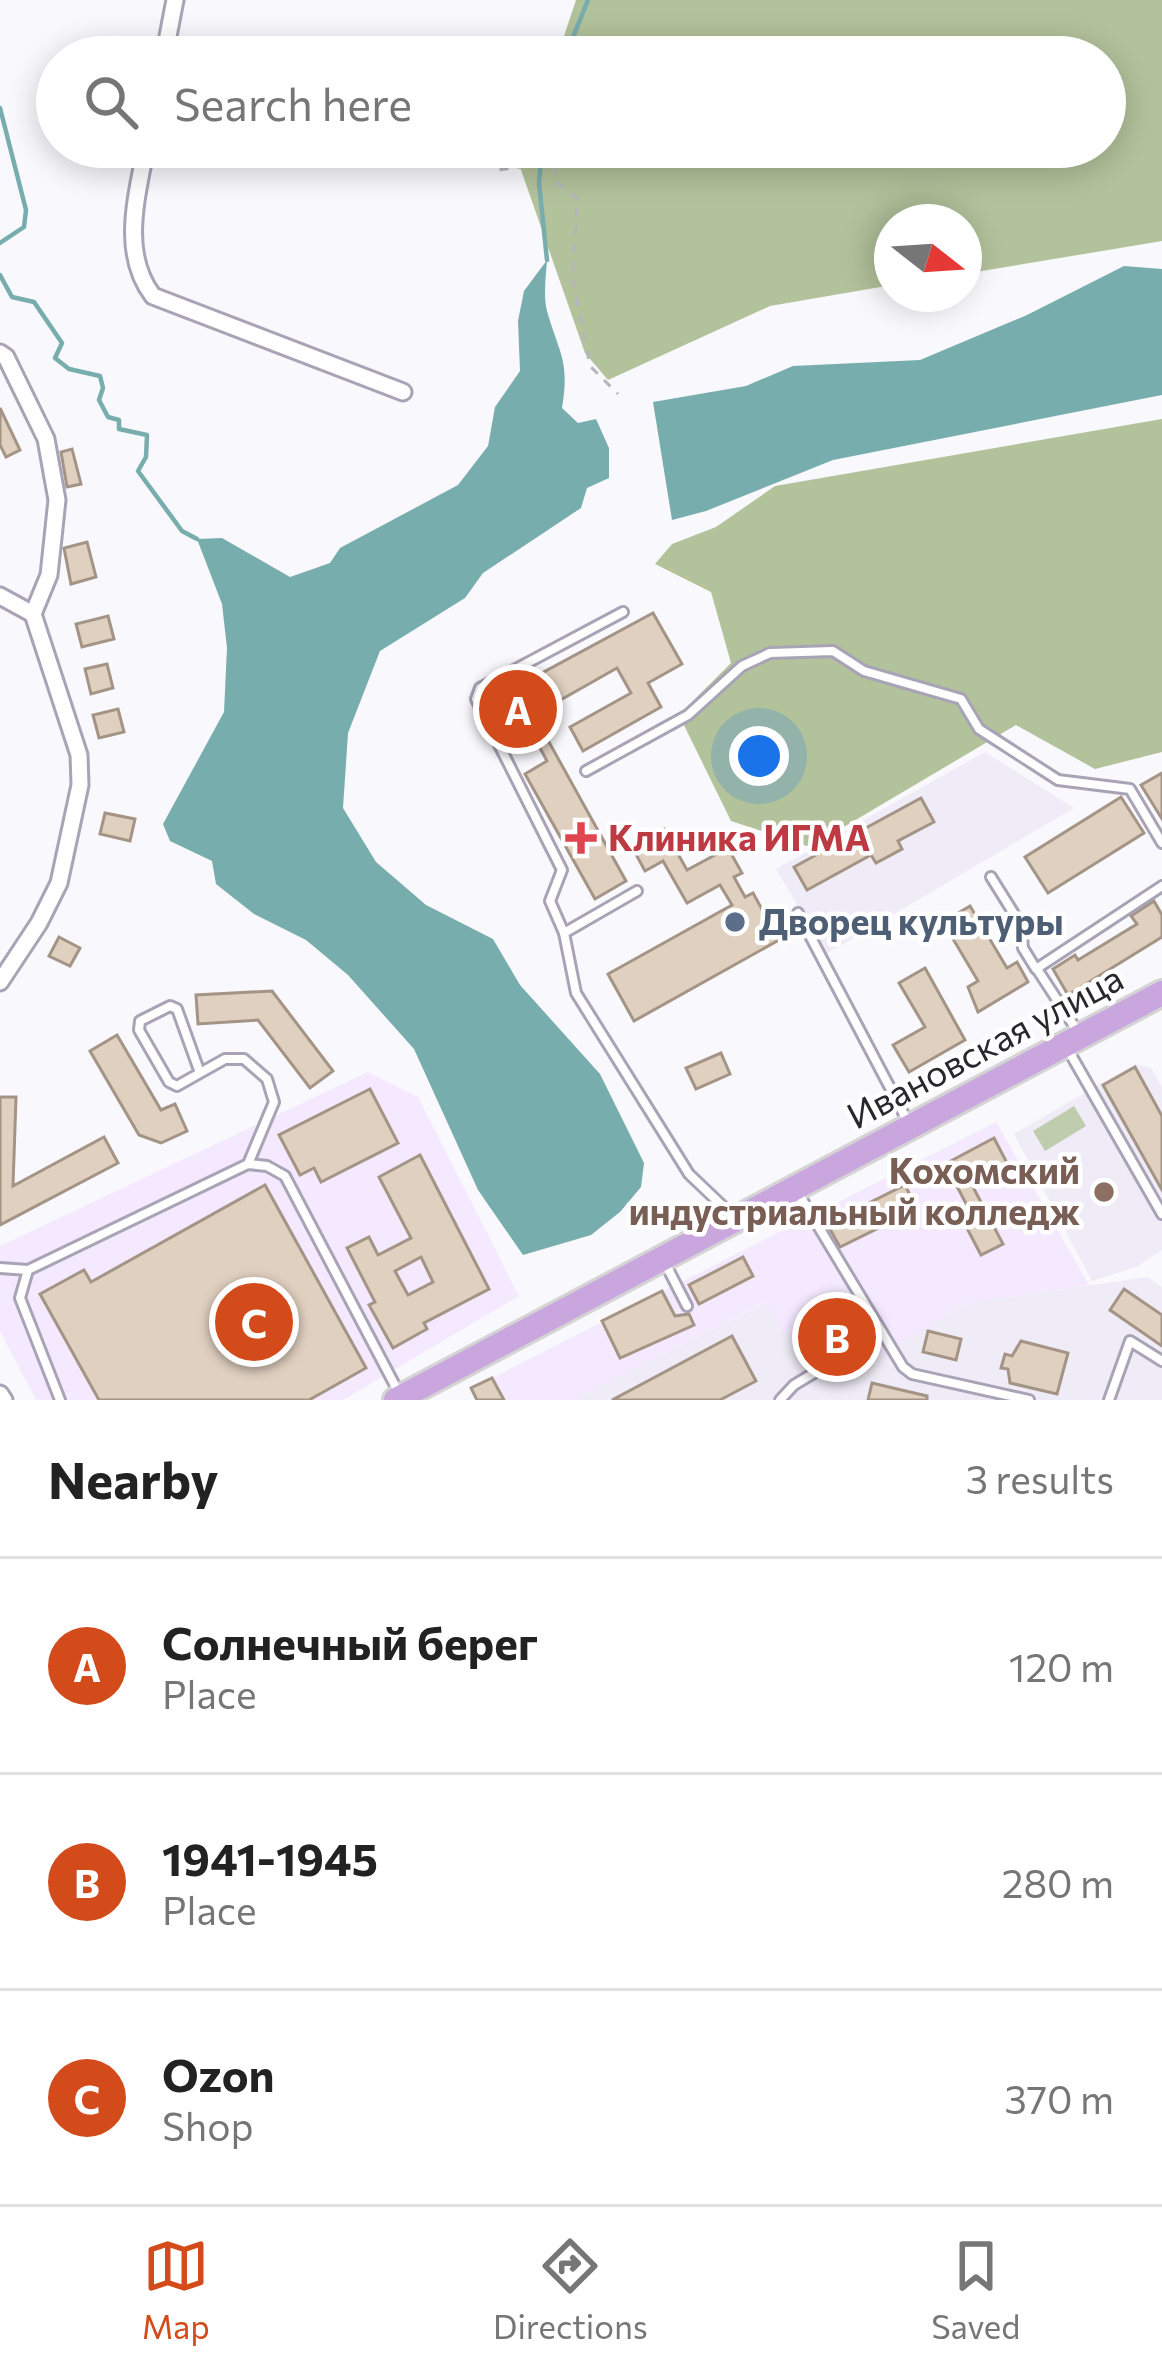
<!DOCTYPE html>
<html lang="en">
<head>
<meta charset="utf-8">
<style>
  :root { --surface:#fff; --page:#f6f6f6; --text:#222; --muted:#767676; --line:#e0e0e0; --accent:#d34b1a }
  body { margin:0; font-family:Commissioner,sans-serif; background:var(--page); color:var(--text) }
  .compass { position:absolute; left:874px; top:204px; width:108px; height:108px; border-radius:50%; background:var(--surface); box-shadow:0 6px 30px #0003; rotate:107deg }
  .you { position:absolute; left:759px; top:756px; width:42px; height:42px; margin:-30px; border:9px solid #fff; border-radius:50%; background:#1a73e8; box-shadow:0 0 0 18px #1a73e833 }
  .badge { display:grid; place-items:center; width:78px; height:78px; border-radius:50%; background:var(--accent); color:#fff; font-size:39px; font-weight:700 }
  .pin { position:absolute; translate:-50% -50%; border:6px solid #fff; box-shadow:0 3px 12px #0006 }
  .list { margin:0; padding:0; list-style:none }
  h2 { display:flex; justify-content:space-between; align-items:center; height:156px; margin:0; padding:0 48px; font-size:51px }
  h2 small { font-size:39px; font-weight:400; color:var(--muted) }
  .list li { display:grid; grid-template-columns:78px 1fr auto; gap:36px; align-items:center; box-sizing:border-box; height:216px; padding:0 48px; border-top:3px solid var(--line) }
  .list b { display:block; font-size:45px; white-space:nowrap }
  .list p { margin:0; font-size:39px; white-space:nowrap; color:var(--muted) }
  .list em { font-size:39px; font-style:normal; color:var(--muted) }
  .icon { flex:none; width:66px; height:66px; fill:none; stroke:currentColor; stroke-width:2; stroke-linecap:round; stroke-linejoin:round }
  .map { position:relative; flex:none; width:1162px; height:1400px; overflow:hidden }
  .search { position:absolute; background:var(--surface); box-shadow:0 6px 30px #0003; left:36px; right:36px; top:36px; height:132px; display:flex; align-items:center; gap:30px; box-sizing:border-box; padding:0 42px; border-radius:66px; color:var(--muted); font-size:45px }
  .sheet { height:804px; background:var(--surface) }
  nav { display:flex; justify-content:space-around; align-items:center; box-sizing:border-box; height:168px; border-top:3px solid var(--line); background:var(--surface); font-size:33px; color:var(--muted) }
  nav a { display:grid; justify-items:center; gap:6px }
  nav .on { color:var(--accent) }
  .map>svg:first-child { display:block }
</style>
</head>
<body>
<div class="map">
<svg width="1162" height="1400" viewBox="0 0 1162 1400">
  <rect width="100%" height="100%" fill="#f9f8fc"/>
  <g fill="#f4e9fe">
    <polygon points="368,1072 418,1097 519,1296 343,1400 36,1400 0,1331 0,1246"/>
    <polygon points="996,1122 1089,1285 967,1303 863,1365 800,1356 765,1302 572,1400 504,1400 492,1378"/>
  </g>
  <g fill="#efecf7">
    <polygon points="985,752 1074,808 826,954 776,869"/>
    <polygon points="1135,1064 1151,1068 1162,1087 1162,1250 1136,1267 1092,1281 1014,1134"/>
    <polygon points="1148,1277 1162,1287 1162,1400 572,1400 766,1302 800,1356 863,1365 967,1303"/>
  </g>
  <polygon fill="#bfccae" points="1074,1106 1086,1126 1045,1151 1033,1131"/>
  <g fill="#b2c29b">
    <polygon points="576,0 1162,0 1162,241 964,274 964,222 892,222 892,285 770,306 608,380 585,353 520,167 527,147 1105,147 1105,57 557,57"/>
    <polygon points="1162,419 1162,752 1095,769 1016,725 810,847 731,821 679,715 731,663 711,592 655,564 672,544 716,527 775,486"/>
  </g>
  <g fill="#78adad">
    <path d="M547 260C546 276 543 296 547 311 559 353 570 361 562 408L578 423 596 419 609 448V478L587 488 581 508 483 573 465 598 380 651 348 733 343 808 376 862 426 905 493 939 520 985 600 1074 644 1163 641 1187 620 1212 591 1235 523 1255 478 1190 414 1049 348 975 306 940 254 914 216 884 212 861 170 841 163 824 224 712 227 648 222 604 197 539 222 538 290 577 330 563 340 548 458 485 488 446 495 407 520 371 518 321 524 291Z"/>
    <polygon points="1124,266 1162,269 1162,395 833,460 706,511 672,520 653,402 746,386 793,366 920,360 1027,315"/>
  </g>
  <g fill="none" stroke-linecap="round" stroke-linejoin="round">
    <g stroke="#78adad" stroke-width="4.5">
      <polyline points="565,57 588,0"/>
      <polyline points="0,108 26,210 24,227 0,243"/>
      <polyline points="542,147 539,183 547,260"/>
      <polyline points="0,275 12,297 34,302 62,343 55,358 69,369 100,376 103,388 99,400 108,417 119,420 119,429 147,435 146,457 138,471 182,531 197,539"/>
    </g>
  </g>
  <g fill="#e0d0c0" stroke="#a39485" stroke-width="3" fill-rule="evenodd">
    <polygon points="0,408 20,450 6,457 0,445"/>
    <polygon points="72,449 81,484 67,487 61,452"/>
    <polygon points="87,542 96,577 71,584 64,548"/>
    <polygon points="653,613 682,664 648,683 661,707 583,751 570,727 631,693 617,668 534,715 626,881 595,899 525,774 547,761 534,737 514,749 488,702"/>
    <polygon points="108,616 114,639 82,647 76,624"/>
    <polygon points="107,664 113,688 91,694 85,669"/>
    <polygon points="118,709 124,732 99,738 93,715"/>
    <polygon points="1162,773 1162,819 1141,785"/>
    <polygon points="1121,797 1144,833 1048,893 1025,857"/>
    <polygon points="921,798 934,822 898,841 902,849 876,863 871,855 807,890 794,867"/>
    <polygon points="105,813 135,819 130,841 100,834"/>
    <polygon points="664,829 687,870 728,848 742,873 734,877 745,897 753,893 779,940 634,1021 608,974 732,905 720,885 687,903 663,861 645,871 632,847"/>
    <polygon points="1154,901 1162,915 1162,937 1068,995 1053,969 1075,955 1078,960 1137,924 1131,916"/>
    <polygon points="970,906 1007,968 1017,962 1028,982 978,1012 968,987 978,981 943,922"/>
    <polygon points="59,937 80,948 70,966 49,956"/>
    <polygon points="925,968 965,1040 909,1072 893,1045 925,1027 899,983"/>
    <polygon points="272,991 333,1071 310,1088 258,1020 198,1024 196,995"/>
    <polygon points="117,1035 161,1110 175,1104 187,1131 161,1143 139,1135 90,1051"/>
    <polygon points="721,1053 730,1074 696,1089 686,1068"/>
    <polygon points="1135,1067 1162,1116 1162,1190 1103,1085"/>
    <polygon points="370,1089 398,1143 321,1182 314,1168 300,1175 279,1135"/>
    <polygon points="0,1097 16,1097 13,1186 104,1137 118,1163 0,1225"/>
    <polygon points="994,1138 1008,1165 972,1185 1003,1244 981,1255 959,1213 969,1209 945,1164"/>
    <path d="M420 1155 489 1289 424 1323 427 1329 393 1348 369 1305 375 1302 347 1248 369 1237 378 1255 411 1238 379 1177ZM421 1257 433 1282 408 1295 395 1271Z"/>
    <polygon points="265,1185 366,1368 309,1400 99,1400 40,1294 84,1270 91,1282"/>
    <polygon points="905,1185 917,1209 840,1247 827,1224"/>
    <polygon points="743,1257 753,1276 699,1304 689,1285"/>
    <polygon points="1124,1289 1162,1315 1162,1346 1110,1310"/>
    <polygon points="662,1291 675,1316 689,1314 694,1325 620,1358 602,1321"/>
    <polygon points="928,1331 961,1339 956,1360 923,1352"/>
    <polygon points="732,1336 756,1381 720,1400 612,1400"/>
    <polygon points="1021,1341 1068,1353 1057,1394 1010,1383 1008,1369 1001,1368 1005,1354 1012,1356"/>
    <polygon points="492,1378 504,1400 477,1400 471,1388"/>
    <polygon points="872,1383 927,1396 927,1400 868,1400"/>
  </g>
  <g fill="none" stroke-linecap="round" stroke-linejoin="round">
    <defs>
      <g id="service">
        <polyline points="623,612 480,688 476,699 562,870 550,901 564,933 576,993 689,1174 732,1215"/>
        <polyline points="586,771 688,715 742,666 770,653 833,651 864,671 961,699 979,729 1058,780 1130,789 1162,843"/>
        <polyline points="991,877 1021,925 1023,948 1036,969 1162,886"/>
        <polyline points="798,913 908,1122"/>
        <polyline points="564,933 637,891"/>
        <polyline points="1037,969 1078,1032"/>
        <polyline points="1067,1048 1162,1214"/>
        <polyline points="200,1073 177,1086 169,1082 139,1030 140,1021 170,1006 177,1009 200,1073 225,1059 244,1059 267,1079 274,1102 248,1164"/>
        <polyline points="797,1191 903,1367 912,1374 1029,1400"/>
        <polyline points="664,1261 687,1306"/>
        <polyline points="0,1268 28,1270"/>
        <polyline points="60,1400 20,1298 28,1270 248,1164 267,1166 285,1176 400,1395"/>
        <polyline points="780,1400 794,1385 882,1332"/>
        <polyline points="1109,1400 1130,1341 1162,1361"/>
      </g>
      <g id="minor">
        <polyline points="165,49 188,57"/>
        <polyline points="164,57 175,0"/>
        <path d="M146 147C137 196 120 253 153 296L403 392"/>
        <polyline points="0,353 6,357 46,439 57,500 49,575 33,614 79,755 80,785 59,883 39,923 0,982"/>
        <polyline points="0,596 33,614"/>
        <polyline points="0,1394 4,1400"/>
      </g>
      <polyline id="primary" points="396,1400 1162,993"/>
    </defs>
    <use href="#service" stroke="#a9a3b6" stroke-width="14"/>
    <use href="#minor" stroke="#a9a3b6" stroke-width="21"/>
    <use href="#primary" stroke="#d4d4d5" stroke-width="30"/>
    <g stroke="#b6b5ba" stroke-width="3" stroke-dasharray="9 9" stroke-linecap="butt">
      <polyline points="479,147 490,148 498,170 520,167 526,162 528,147"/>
      <polyline points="554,147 555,181 578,199 572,276 590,366 618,394"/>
    </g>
    <use href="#service" stroke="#fff" stroke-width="8"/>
    <use href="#minor" stroke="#fff" stroke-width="15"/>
    <use href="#primary" stroke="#caa6df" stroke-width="24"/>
  </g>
  <path fill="#e0444e" stroke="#fff" stroke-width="4.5" d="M575 820h12v12h12v12h-12v12h-12v-12h-12v-12h12z"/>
  <circle fill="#5c6f8a" stroke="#fff" stroke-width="4.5" cx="735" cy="922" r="12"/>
  <circle fill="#8d6e63" stroke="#fff" stroke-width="4.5" cx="1104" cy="1192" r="12"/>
  <g text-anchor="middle" stroke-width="9" stroke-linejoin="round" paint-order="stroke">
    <g font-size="36" font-weight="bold" fill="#be3a42" stroke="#fff" text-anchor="start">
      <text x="608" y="851">Клиника ИГМА</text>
    </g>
    <g font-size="36" font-weight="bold" fill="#4e5e75" stroke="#fff" text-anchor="start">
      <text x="759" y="935">Дворец культуры</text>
    </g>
    <g font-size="36" fill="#29272e" stroke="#fff">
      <text transform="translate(985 1047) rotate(-28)" y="13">Ивановская улица</text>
    </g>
    <g font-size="36" font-weight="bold" fill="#785e54" stroke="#fff" text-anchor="end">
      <text x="1080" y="1184">Кохомский<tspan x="1080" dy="41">индустриальный колледж</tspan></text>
    </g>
  </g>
</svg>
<svg class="compass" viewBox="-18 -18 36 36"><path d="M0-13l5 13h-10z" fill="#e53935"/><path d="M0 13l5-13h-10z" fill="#767676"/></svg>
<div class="you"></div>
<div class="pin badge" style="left:518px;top:709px">A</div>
<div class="pin badge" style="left:837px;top:1337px">B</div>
<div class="pin badge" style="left:254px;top:1322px">C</div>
<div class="search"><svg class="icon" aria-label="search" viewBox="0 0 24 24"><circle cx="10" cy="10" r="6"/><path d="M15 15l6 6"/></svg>Search here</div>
</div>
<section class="sheet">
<h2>Nearby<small>3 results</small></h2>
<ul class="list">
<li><span class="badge">A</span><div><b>Солнечный берег</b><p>Place</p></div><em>120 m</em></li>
<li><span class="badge">B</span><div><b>1941-1945</b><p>Place</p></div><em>280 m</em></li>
<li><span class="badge">C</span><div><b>Ozon</b><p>Shop</p></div><em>370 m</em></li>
</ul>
</section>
<nav>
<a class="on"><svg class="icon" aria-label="map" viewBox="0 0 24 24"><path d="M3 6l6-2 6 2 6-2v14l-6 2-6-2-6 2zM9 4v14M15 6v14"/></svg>Map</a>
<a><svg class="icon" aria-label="directions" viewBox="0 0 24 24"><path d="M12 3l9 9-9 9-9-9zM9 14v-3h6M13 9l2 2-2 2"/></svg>Directions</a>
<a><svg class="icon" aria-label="saved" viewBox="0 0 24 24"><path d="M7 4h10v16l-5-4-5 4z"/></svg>Saved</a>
</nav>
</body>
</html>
